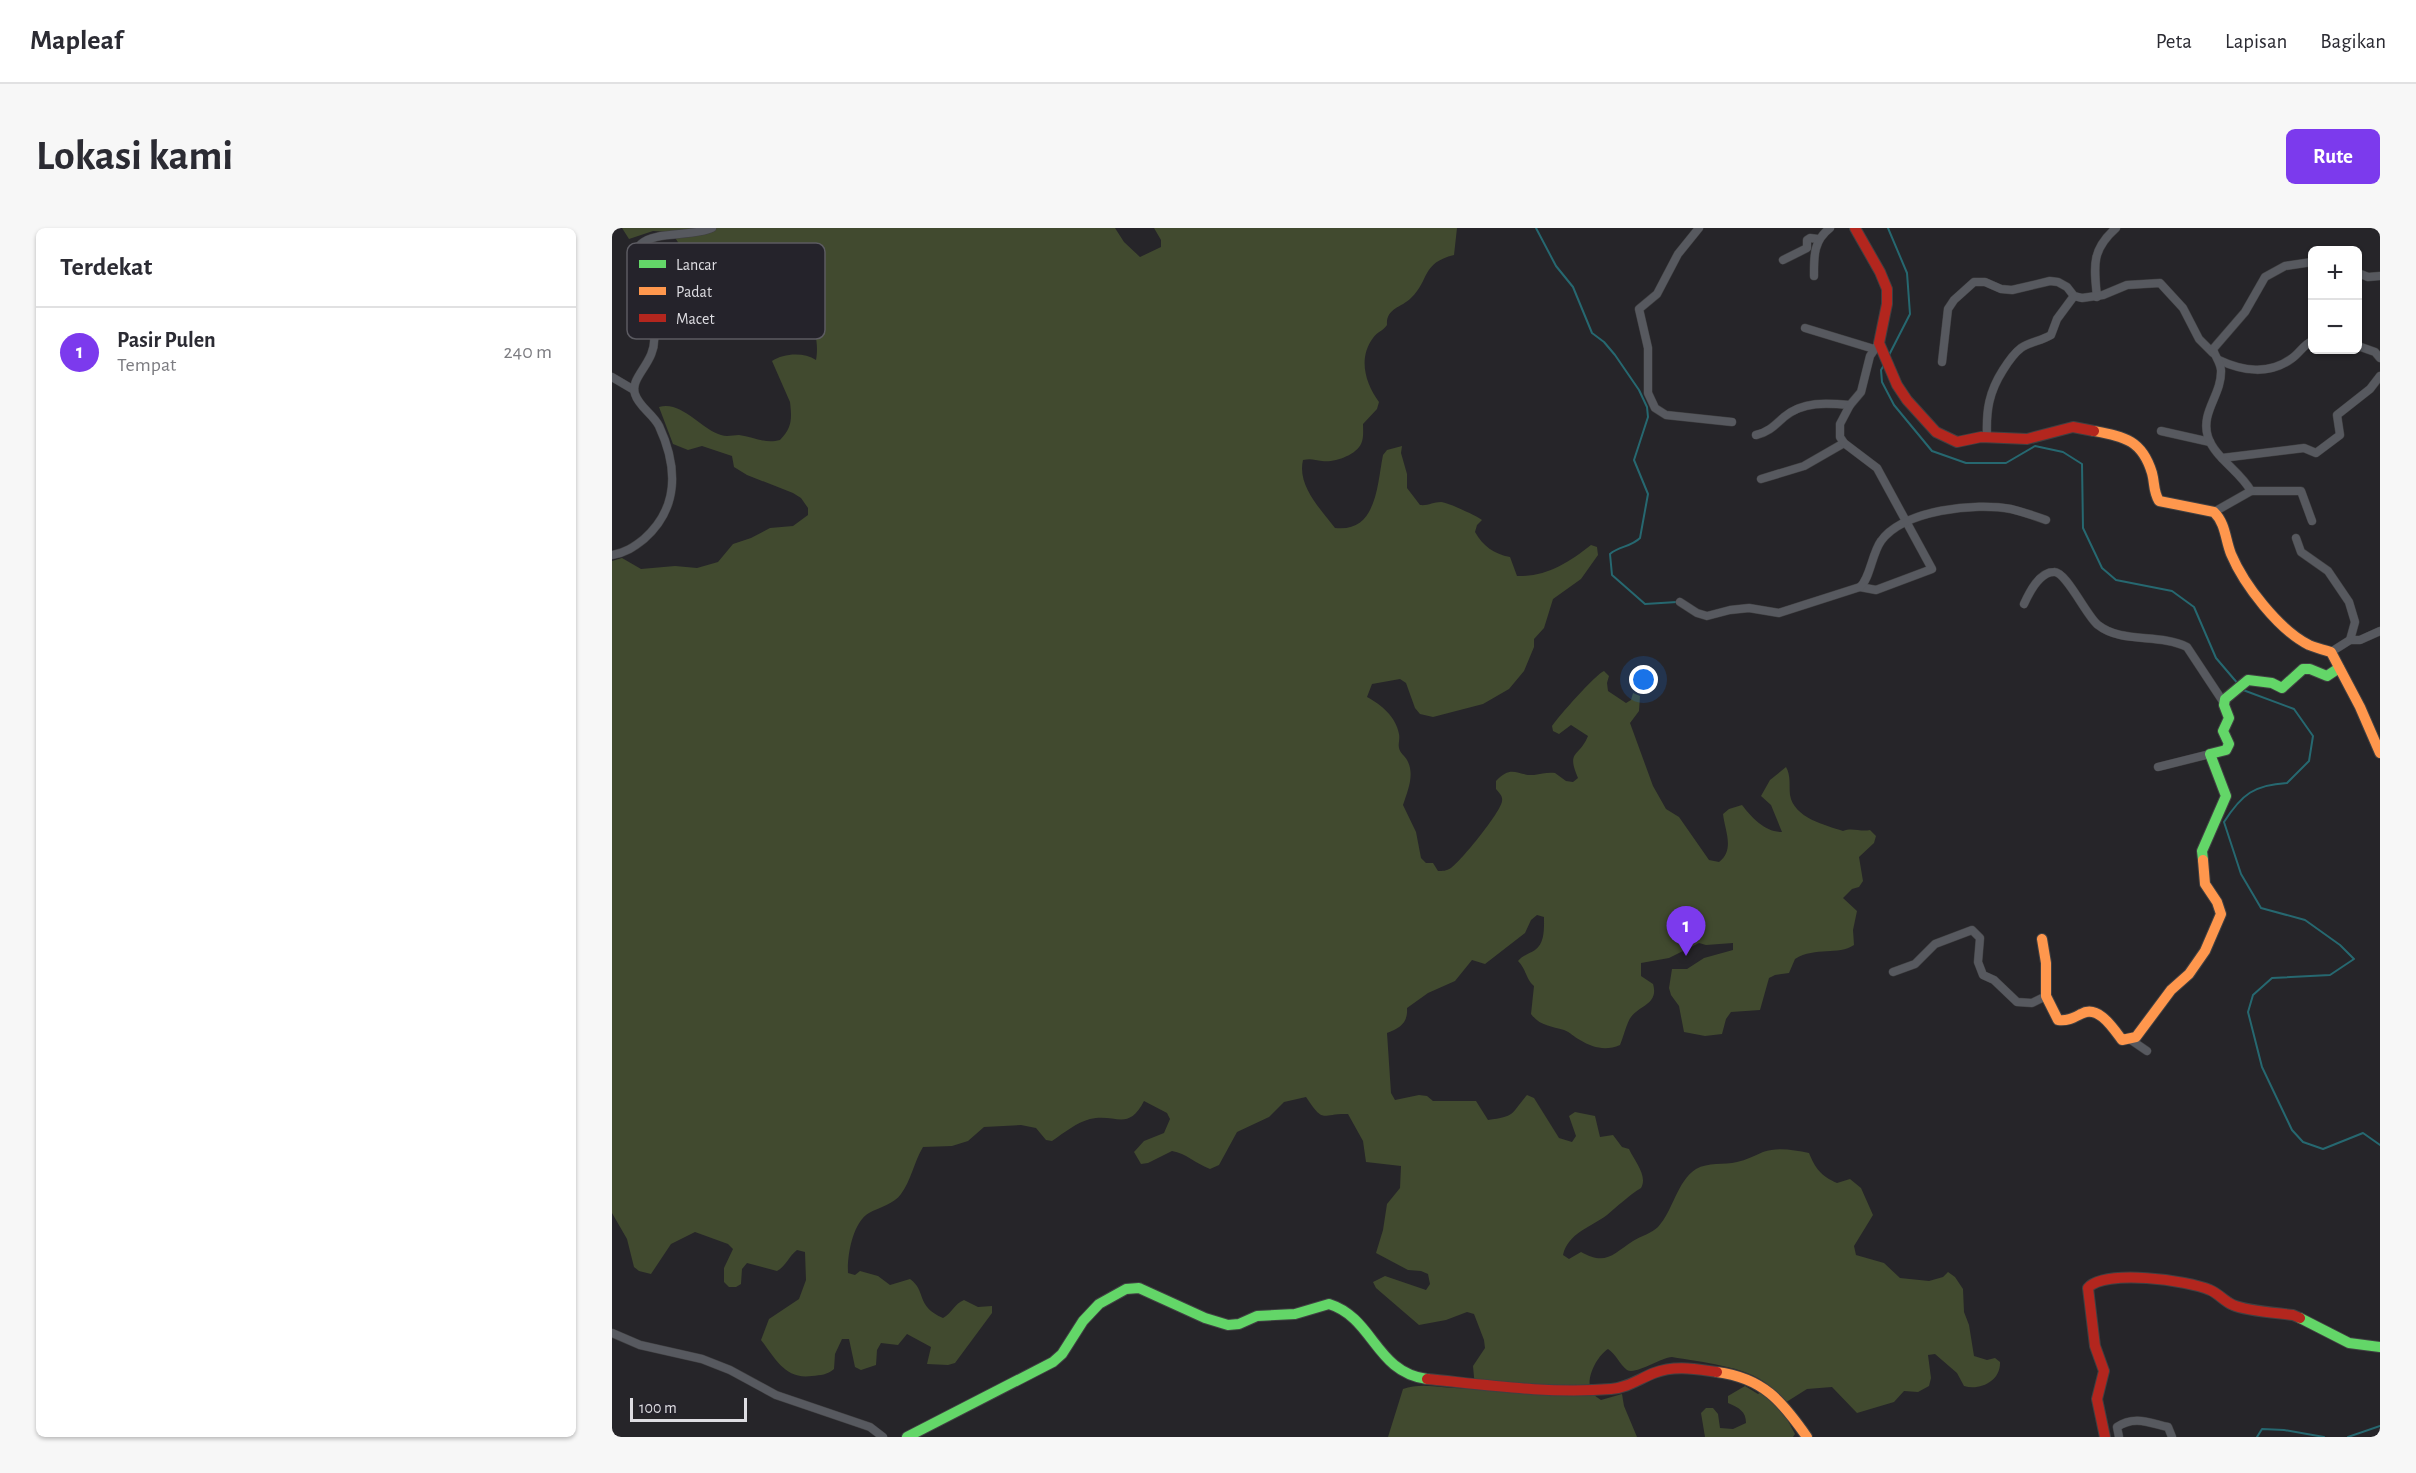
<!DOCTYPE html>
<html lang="id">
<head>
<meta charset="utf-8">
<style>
  :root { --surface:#fff; --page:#f7f7f7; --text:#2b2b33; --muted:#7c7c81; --line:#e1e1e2; --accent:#7c3aed }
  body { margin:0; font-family:"Alegreya Sans",sans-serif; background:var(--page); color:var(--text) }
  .controls { position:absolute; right:18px; top:18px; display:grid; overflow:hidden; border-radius:9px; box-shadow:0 2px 4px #0004 }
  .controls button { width:54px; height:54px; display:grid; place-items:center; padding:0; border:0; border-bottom:2px solid var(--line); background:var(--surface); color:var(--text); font:30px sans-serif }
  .scale { position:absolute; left:18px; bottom:15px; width:117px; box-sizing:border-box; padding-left:6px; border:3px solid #dedde2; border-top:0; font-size:16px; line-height:21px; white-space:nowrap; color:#dedde2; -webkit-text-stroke:4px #25232b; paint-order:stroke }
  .you { position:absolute; left:1032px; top:452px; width:21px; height:21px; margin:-15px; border:4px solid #fff; border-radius:50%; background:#1a73e8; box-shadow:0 0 0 9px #1a73e833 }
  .badge { display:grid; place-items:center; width:39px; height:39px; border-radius:50%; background:var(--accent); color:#fff; font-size:20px; font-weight:700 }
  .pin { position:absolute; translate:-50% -50px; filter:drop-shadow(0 2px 3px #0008) }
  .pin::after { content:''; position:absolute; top:32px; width:21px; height:18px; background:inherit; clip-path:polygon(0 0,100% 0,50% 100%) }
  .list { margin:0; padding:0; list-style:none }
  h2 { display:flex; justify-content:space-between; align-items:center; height:78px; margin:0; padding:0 24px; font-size:26px }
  h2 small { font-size:20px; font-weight:400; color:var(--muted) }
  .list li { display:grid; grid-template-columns:39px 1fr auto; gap:18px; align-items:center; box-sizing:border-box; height:90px; padding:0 24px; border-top:2px solid var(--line) }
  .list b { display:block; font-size:22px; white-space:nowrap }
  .list p { margin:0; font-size:20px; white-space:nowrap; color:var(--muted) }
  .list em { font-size:20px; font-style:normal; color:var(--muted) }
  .map { position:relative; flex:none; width:1768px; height:1209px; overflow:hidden; border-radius:9px }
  header { display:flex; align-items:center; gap:36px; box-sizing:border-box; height:84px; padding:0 30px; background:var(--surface); border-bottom:2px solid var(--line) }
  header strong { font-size:28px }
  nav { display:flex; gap:33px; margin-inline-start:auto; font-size:21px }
  .intro { display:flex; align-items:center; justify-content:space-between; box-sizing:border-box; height:144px; padding:0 36px }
  h1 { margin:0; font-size:42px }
  .button { padding:15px 27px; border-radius:9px; background:var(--accent); color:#fff; font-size:21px; font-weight:700 }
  main { display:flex; gap:36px; padding:0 36px }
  aside { flex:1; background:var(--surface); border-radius:9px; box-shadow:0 2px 4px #0004 }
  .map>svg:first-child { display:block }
</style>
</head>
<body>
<header>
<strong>Mapleaf</strong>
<nav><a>Peta</a><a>Lapisan</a><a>Bagikan</a></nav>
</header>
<div class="intro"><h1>Lokasi kami</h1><a class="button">Rute</a></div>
<main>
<aside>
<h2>Terdekat<small></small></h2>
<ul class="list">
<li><span class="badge">1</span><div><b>Pasir Pulen</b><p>Tempat</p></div><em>240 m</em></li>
</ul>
</aside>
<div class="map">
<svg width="1768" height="1209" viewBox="0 0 1768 1209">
  <rect width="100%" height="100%" fill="#262529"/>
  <path fill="#414a2f" d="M10 0H503L512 14 528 29 549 19V12L542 0H845L842 27C809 35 818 52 799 70 789 80 774 80 775 97 771 103 765 104 761 110 746 130 753 155 767 174L765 181 751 196C751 202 752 210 749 216 744 227 722 235 710 233 703 232 699 230 691 232 685 258 708 280 723 300 765 305 765 257 771 227L775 222 790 218 789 225 795 246V260L808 277C816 278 821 274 829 274 835 274 865 288 870 292L865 297 863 304C871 318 882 326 898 329L905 348C934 349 956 335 979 317L985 319 986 327 969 351 941 371 932 400 922 411V419L912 443 897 461 871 476 821 489 808 486 803 480 794 455 788 451 760 456 755 469C770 477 784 489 787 506 788 511 786 516 787 520 788 525 793 528 795 532 803 546 796 562 791 577L804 604 809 630 814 635H821L826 643C831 643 834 643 839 640 849 633 889 584 890 573 891 568 887 565 884 561V553C900 536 905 548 922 547 930 546 935 544 943 545L954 553 961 554 966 550C954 522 967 530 976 508L959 497 947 506 941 503 940 498C946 489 984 446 992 443L997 448 995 455 996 463 1014 475 1019 472 1021 465 1028 468 1027 483 1018 495 1041 558 1054 581 1067 589 1097 632 1107 634C1123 622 1113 603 1111 586L1117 581 1130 577C1140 590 1153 604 1170 604L1159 577 1149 568 1158 552 1174 539C1179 548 1177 556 1178 567 1182 590 1213 597 1231 603 1240 599 1248 604 1258 602L1264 608 1262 615 1247 629 1251 653 1247 659 1240 661 1231 670 1245 683 1241 702 1242 717C1226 728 1204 718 1183 731L1177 745 1163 747 1157 750 1148 782 1119 784 1114 791 1110 806 1093 808 1072 804 1067 778 1059 767 1057 760 1060 741H1075L1092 730 1121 722V715L1094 717 1087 715 1057 730 1029 735V748L1041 756C1047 776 1028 777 1019 789 1015 794 1011 810 1008 817 994 823 981 820 968 812 962 809 958 804 952 802 939 798 928 798 919 786L922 758C914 751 914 741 906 733 911 727 917 726 923 722 933 715 932 700 932 689L925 687 919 692 913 705 873 736 860 732 843 753 816 765 795 780C796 795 788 800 775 805L779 865 783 872 807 867 815 868 821 873H864L876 892C904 888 898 887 915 867L922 870 947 910 960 914 964 908 957 888 963 884 983 888 988 909 1001 907 1010 919 1017 921C1023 934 1036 948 1029 960 1016 968 1006 978 995 987 979 999 956 1005 951 1027L957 1031 969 1024C994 1038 1001 1026 1021 1013 1029 1008 1040 1005 1046 999 1061 983 1065 953 1084 941 1096 934 1112 937 1125 934 1134 932 1142 928 1151 924 1166 919 1181 922 1197 925 1203 940 1209 948 1225 955L1238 951 1249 960 1261 987 1242 1018 1244 1027 1272 1035 1288 1050 1317 1053 1331 1049 1336 1044 1343 1049 1351 1061 1352 1084 1357 1097 1362 1128 1375 1132 1383 1130 1388 1134C1389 1153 1368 1163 1352 1158L1345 1145 1323 1126 1316 1127 1319 1150 1317 1158 1306 1164 1292 1163 1282 1174 1245 1185 1220 1159 1195 1161 1168 1178 1183 1206 1181 1209H1093L1089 1185 1094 1180H1101L1106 1186 1108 1200 1121 1201 1134 1195C1134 1183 1127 1180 1116 1175V1168L1133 1158 1146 1166 1155 1160V1156C1134 1138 1087 1134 1060 1129 1048 1130 1024 1147 1015 1142 1008 1137 1004 1126 996 1121 985 1128 971 1153 981 1166 983 1168 986 1170 989 1172L1010 1166 1012 1178 1025 1209H776L791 1161C813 1153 839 1163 863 1160L861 1138 873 1120 872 1112 862 1086 855 1084 834 1092 807 1097 764 1060 761 1054 773 1048 814 1062 818 1056 816 1046 809 1043 796 1042 764 1025 771 1002 775 976 788 960 789 938 754 934 751 913 736 886C708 885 713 897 694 869L672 874 657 889 625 904 607 937 598 941C584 936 574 925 560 923L536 935 529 936 522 924 532 913 552 905 558 891 555 885 532 873C516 904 504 885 478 891 464 895 453 904 440 913L434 912 424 900 409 897 372 899 356 913 340 918 311 919C302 934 299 953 289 966 282 976 268 979 257 985 241 994 235 1027 236 1045L243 1047 248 1043 266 1048 278 1057 298 1051C315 1063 303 1078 331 1090 340 1085 342 1076 352 1072L366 1079 380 1078V1085L343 1135 336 1137 315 1136 319 1119 295 1106 286 1117 269 1115 265 1122 264 1137 249 1142 243 1139 237 1111H230L223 1126 222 1141C215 1147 209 1147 200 1148 173 1152 163 1130 149 1112L157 1091 187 1071 194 1052 193 1024 185 1022C177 1028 174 1038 165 1043L135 1035 130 1041 129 1056 124 1059H117L112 1054V1040L121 1021 116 1016 83 1004 59 1016 39 1046 27 1043 22 1039 15 1011 0 985V333L10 330 29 341 63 338 85 340 106 334 121 316 139 310 158 300 181 298 196 287V280L189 270 181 265 135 247 122 239 120 228 90 218 76 222 61 216 47 179C69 172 89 201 109 207 115 209 121 207 127 207 142 209 153 216 168 212 180 200 180 191 178 174L160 133C172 125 192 124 204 132 206 121 206 100 193 94 187 91 177 93 170 92 161 91 154 83 145 81 132 77 121 79 109 71 85 54 76 27 59 4L41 3 17 11Z"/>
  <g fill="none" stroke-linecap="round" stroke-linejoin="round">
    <g stroke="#266870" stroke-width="2">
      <path d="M924 0 944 38 961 59 980 105 992 114 1003 127 1027 162 1035 179 1036 189 1022 232 1036 266 1028 310C1019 319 1007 318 998 326L1000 347 1033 376 1065 374"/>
      <polyline points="1276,0 1295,45 1298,86 1276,129"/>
      <polyline points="1272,137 1269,142 1270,154 1282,177 1320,223 1354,235 1394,235 1423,218 1451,224 1470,236 1471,300 1490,340 1504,352 1560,363 1582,379 1604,430 1627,457"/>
      <path d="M1631 462 1682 481 1701 508 1697 533 1675 555C1642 557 1630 566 1612 594L1629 646 1649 680 1693 692 1728 717 1742 731 1718 747 1660 750 1641 767 1636 784 1650 839 1680 902 1691 914 1711 921 1751 905 1768 917"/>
      <polyline points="1645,1209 1650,1201 1672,1202 1712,1209"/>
      <polyline points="1736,1209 1768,1198"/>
    </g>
    <defs>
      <g id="street">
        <polyline points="1087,0 1066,26 1045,66 1027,81 1036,120 1036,165 1043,180 1054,187 1120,194"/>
        <polyline points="1171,32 1195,20 1195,12 1198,10 1206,11"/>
        <polyline points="1746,45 1756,49 1768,48"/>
        <path d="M1202 48C1202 29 1201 13 1218 0"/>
        <path d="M1485 69C1482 38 1479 22 1504 0"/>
        <polyline points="1193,100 1262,121"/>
        <polyline points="1746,118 1763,124 1768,130"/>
        <path d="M1607 132C1630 143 1657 147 1679 131 1687 126 1691 117 1700 113"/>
        <polyline points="1330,134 1336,81 1342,72 1362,54 1373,54 1389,61 1400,62 1438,53 1446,54 1455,59 1462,68 1470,70 1491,67 1515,57 1548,55 1571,80 1587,111 1601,125"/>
        <polyline points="0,149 22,162"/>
        <polyline points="1549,203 1598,214"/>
        <path d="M1144 207C1157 204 1163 197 1172 189 1191 173 1215 175 1238 177"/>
        <path d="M1375 208C1374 182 1377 164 1391 142 1396 134 1401 126 1409 120 1418 114 1429 113 1439 107L1445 91 1462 68"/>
        <polyline points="1610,230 1692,220 1704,225 1728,207 1725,187 1758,161 1768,148"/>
        <polyline points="1149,251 1192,238 1232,215"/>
        <polyline points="1639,263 1689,263 1700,293"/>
        <path d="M1602 284 1639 263C1628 243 1603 230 1596 209 1588 184 1610 167 1609 142 1608 133 1603 129 1601 121L1633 84 1653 49 1673 38 1700 34"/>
        <polyline points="1684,310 1689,324 1716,343 1737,374 1743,394 1738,412"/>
        <path d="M0 327C13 325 22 319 32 311 67 280 66 239 47 198 41 186 27 179 23 166 17 149 45 134 42 108 40 88 9 35 29 16 42 3 81 9 100 0"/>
        <polyline points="1248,359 1264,362 1320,341 1265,240 1232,215 1228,209 1228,196 1238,177 1249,164 1258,128 1267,115"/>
        <path d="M1068 374 1085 385 1095 388 1118 382 1137 380 1167 385 1248 359C1258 351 1260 325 1269 313 1291 282 1364 274 1399 281 1411 284 1423 288 1434 292"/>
        <path d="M1412 376C1417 365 1427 344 1442 344 1454 343 1475 389 1486 397 1510 416 1547 405 1575 419L1612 475"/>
        <polyline points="1719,424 1738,412 1748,412 1768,403"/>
        <polyline points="1546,539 1598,526"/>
        <polyline points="1281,744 1303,736 1323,716 1360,702 1368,710 1366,734 1371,747 1382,752 1405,774 1420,775 1434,768"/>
        <polyline points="1519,812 1535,823"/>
        <polyline points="0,1105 28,1117 90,1131 118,1142 164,1167 258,1199 271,1209"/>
        <path d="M1507 1209 1505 1199C1522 1187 1538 1195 1556 1199L1560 1209"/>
      </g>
      <g id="fast">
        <polyline points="1591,632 1590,623 1614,568 1598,526 1614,522 1617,516 1611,503 1617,490 1612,477 1613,471 1636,452 1660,455 1670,460 1691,441 1698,441 1715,448 1727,440"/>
        <polyline points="1688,1090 1737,1115 1768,1119"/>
        <path d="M295 1209 441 1134 450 1126 471 1093 487 1076 514 1061 527 1060 593 1090 616 1097 627 1096 645 1088 683 1086 717 1076C762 1090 763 1144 815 1151"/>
      </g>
      <g id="slow">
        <path d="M1482 203C1513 209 1530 212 1540 245 1543 256 1541 263 1547 273L1602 284C1614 296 1613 311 1619 326 1632 357 1667 402 1697 417 1704 420 1712 422 1719 424L1748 479 1768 525"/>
        <path d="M1430 711 1434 735V768L1446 792C1456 793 1461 790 1469 786 1486 776 1501 800 1510 812L1524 809 1559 762 1577 746 1593 723 1609 686 1605 674 1593 656 1591 632"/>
        <path d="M1105 1144C1151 1150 1170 1173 1195 1209"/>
      </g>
      <g id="jam">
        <polyline points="1243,0 1268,44 1275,61 1275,76 1267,115 1285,157 1295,172 1324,204 1345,214 1369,209 1415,211 1461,199 1482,203"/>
        <path d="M815 1151C875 1157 938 1166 999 1161 1015 1160 1027 1151 1042 1145 1063 1137 1083 1141 1105 1144"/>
        <path d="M1493 1209 1485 1171 1492 1143 1483 1118 1476 1060C1492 1041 1576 1052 1598 1062 1606 1065 1613 1074 1621 1077 1634 1083 1666 1085 1681 1087L1688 1090"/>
      </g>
    </defs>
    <use href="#street" stroke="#404042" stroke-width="9"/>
    <use href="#fast" stroke="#404042" stroke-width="12"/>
    <use href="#slow" stroke="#404042" stroke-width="12"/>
    <use href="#jam" stroke="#404042" stroke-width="12"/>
    <use href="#street" stroke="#57595f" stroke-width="8"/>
    <use href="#fast" stroke="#63d668" stroke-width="10"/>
    <use href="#slow" stroke="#ff974d" stroke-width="10"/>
    <use href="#jam" stroke="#b3261e" stroke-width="10"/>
  </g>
  <rect x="15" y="15" width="198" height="96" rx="9" fill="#25232b" stroke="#5c5b62" stroke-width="1.5"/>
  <rect x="27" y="32" width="27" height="8" fill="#63d668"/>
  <rect x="27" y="59" width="27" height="8" fill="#ff974d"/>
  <rect x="27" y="86" width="27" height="8" fill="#b3261e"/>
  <g font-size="16" fill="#dedde2">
    <text x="64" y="42">Lancar</text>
    <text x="64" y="69">Padat</text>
    <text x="64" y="96">Macet</text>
  </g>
</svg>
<div class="controls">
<button>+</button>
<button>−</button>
</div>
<div class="scale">100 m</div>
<div class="you"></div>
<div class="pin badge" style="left:1074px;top:728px">1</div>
</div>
</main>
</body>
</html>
